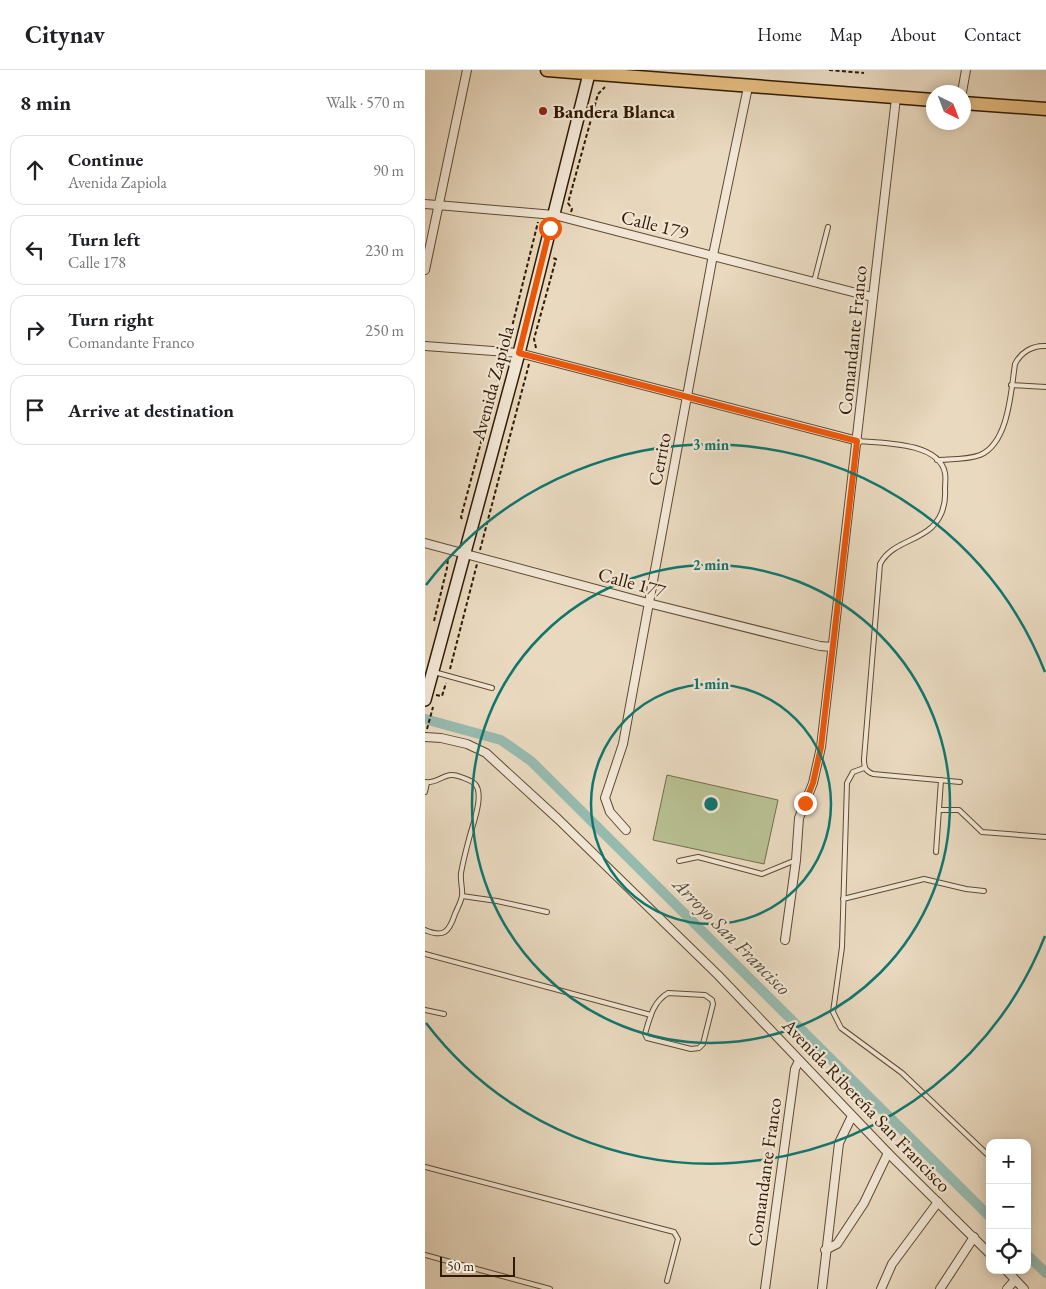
<!DOCTYPE html>
<html lang="en">
<head>
<meta charset="utf-8">
<style>
  :root { --surface:#fff; --page:#f2f2f2; --text:#202124; --muted:#757577; --line:#e0e0e0 }
  body { margin:0; font-family:"EB Garamond",serif; background:var(--page); color:var(--text) }
  .controls { position:absolute; right:15px; bottom:15px; display:grid; overflow:hidden; border-radius:10px; box-shadow:0 2px 12px #0003 }
  .controls button { width:45px; height:45px; display:grid; place-items:center; padding:0; border:0; border-bottom:1px solid var(--line); background:var(--surface); color:var(--text); font:25px sans-serif }
  .compass { position:absolute; left:501px; top:15px; width:45px; height:45px; border-radius:50%; background:var(--surface); box-shadow:0 2px 12px #0003; rotate:138deg }
  .scale { position:absolute; left:15px; bottom:12px; width:75px; box-sizing:border-box; padding-left:5px; border:2px solid #311a02; border-top:0; font-size:14px; line-height:18px; white-space:nowrap; color:#311a02; -webkit-text-stroke:4px #f1e6d5; paint-order:stroke }
  .stop { position:absolute; width:15px; height:15px; margin:-11px; border:4px solid #ea580c; border-radius:50%; background:#fff }
  .stop.end { background:#ea580c; border-color:#fff; box-shadow:0 1px 5px #0008 }
  .list { margin:0; padding:0; list-style:none }
  h2 { display:flex; justify-content:space-between; align-items:center; height:65px; margin:0; padding:0 20px; font-size:21px }
  h2 small { font-size:16px; font-weight:400; color:var(--muted) }
  .list li { display:grid; grid-template-columns:32px 1fr auto; gap:15px; align-items:center; box-sizing:border-box; height:70px; margin:0 10px 10px; padding:0 10px; border:1px solid var(--line); border-radius:15px }
  .list b { display:block; font-size:19px; white-space:nowrap }
  .list p { margin:0; font-size:16px; white-space:nowrap; color:var(--muted) }
  .list em { font-size:16px; font-style:normal; color:var(--muted) }
  .icon { flex:none; width:28px; height:28px; fill:none; stroke:currentColor; stroke-width:2; stroke-linecap:round; stroke-linejoin:round }
  .map { position:relative; flex:none; width:621px; height:1219px; overflow:hidden }
  header { display:flex; align-items:center; gap:30px; box-sizing:border-box; height:70px; padding:0 25px; background:var(--surface); border-bottom:1px solid var(--line) }
  header strong { font-size:24px }
  nav { display:flex; gap:28px; margin-inline-start:auto; font-size:18px }
  main { display:flex }
  aside { flex:1; background:var(--surface) }
  .map>svg:first-child { display:block }
</style>
</head>
<body>
<header>
<strong>Citynav</strong>
<nav><a>Home</a><a>Map</a><a>About</a><a>Contact</a></nav>
</header>
<main>
<aside>
<h2>8 min<small>Walk · 570 m</small></h2>
<ul class="list">
<li><svg class="icon" aria-label="ahead" viewBox="0 0 24 24"><path d="M12 20V5M6 11l6-6 6 6"/></svg><div><b>Continue</b><p>Avenida Zapiola</p></div><em>90 m</em></li>
<li><svg class="icon" aria-label="left" viewBox="0 0 24 24"><path d="M17 20v-9H6M10 6l-5 5 5 5"/></svg><div><b>Turn left</b><p>Calle 178</p></div><em>230 m</em></li>
<li><svg class="icon" aria-label="right" viewBox="0 0 24 24"><path d="M7 20v-9h11M14 6l5 5-5 5"/></svg><div><b>Turn right</b><p>Comandante Franco</p></div><em>250 m</em></li>
<li><svg class="icon" aria-label="arrive" viewBox="0 0 24 24"><path d="M6 21V4h12l-3 4 3 4H6"/></svg><div><b>Arrive at destination</b></div></li>
</ul>
</aside>
<div class="map">
<svg width="621" height="1219" viewBox="0 0 621 1219">
  <rect width="100%" height="100%" fill="#e9d9bf"/>
  <filter id="stains"><feTurbulence type="fractalNoise" baseFrequency=".004" numOctaves="4"/><feColorMatrix values="0 0 0 0 .2 0 0 0 0 .09 0 0 0 0 .02 0 0 0 .5 -.17"/></filter>
  <radialGradient id="worn" r=".72"><stop offset=".6" stop-color="#630" stop-opacity="0"/><stop offset="1" stop-color="#630" stop-opacity=".3"/></radialGradient>
  <polygon fill="#b7bf91" stroke="#746c4a" points="242,705 353,730 339,794 228,770"/>
  <g fill="none" stroke-linecap="round" stroke-linejoin="round">
    <g stroke="#97baaf" stroke-width="10">
      <polyline points="0,649 76,670 106,691 565,1147"/>
      <polyline points="602,1185 621,1203"/>
    </g>
    <defs>
      <g id="lane">
        <polyline points="389,212 403,157"/>
        <polyline points="586,315 621,317"/>
        <path d="M433 371C457 373 514 372 520 403 521 408 520 414 520 419 521 434 518 446 507 457 491 472 466 473 455 494L439 689C439 697 440 701 448 704L535 712"/>
        <path d="M512 390C526 389 542 390 555 385 584 373 586 320 590 294 596 282 608 275 621 276"/>
        <polyline points="9,602 67,618"/>
        <polyline points="439,698 428,702 422,713 417,877 408,942 416,958 477,1003 565,1087"/>
        <path d="M0 712C16 714 18 700 36 707 41 709 46 710 50 714 60 725 47 756 44 769 41 780 38 792 36 803 35 811 38 819 37 826 36 832 32 839 30 844 24 862 19 868 0 860"/>
        <polyline points="0,722 2,713"/>
        <polyline points="514,740 534,740 557,762 621,767"/>
        <polyline points="511,782 516,710"/>
        <polyline points="254,791 273,787 337,804 371,790"/>
        <polyline points="37,826 72,831 122,842"/>
        <polyline points="418,829 499,809 541,819 559,821"/>
        <polyline points="0,884 226,945"/>
        <path d="M243 923 280 925 287 930 288 934 278 974 274 978 266 979 222 968 220 964C225 947 228 932 243 923Z"/>
        <polyline points="0,940 19,944"/>
        <polyline points="0,1097 249,1162 253,1169 242,1211"/>
        <polyline points="602,1122 603,1123"/>
        <polyline points="0,1185 125,1219"/>
      </g>
      <g id="street">
        <polyline points="537,22 541,0"/>
        <polyline points="0,134 129,145 447,227"/>
        <polyline points="0,200 42,0"/>
        <polyline points="0,276 94,283 433,371"/>
        <polyline points="0,473 223,533 395,576 407,577"/>
        <polyline points="0,667 16,668 42,674 61,683 74,695 133,749 293,905 463,1083 565,1184"/>
        <polyline points="201,760 185,742 180,728 198,674 288,185 323,17"/>
        <polyline points="360,870 371,790 374,748 388,713 396,677 471,28"/>
        <polyline points="400,1180 412,1174 439,1133 463,1083"/>
        <polyline points="581,1200 599,1219"/>
        <polyline points="340,1219 370,999 374,991"/>
        <polyline points="397,1219 414,1073 427,1046"/>
        <polyline points="456,1219 467,1194 513,1132"/>
        <polyline points="515,1219 549,1167"/>
        <polyline points="582,1219 590,1210"/>
      </g>
      <polyline id="secondary" points="0,630 94,283 165,0"/>
      <g id="primary">
        <polyline points="122,0 508,30"/>
        <polyline points="538,33 621,39"/>
      </g>
    </defs>
    <use href="#lane" stroke="#5f4a31" stroke-width="6"/>
    <use href="#street" stroke="#5f4a31" stroke-width="10"/>
    <use href="#secondary" stroke="#311a02" stroke-width="14"/>
    <use href="#primary" stroke="#311a02" stroke-width="15"/>
    <g stroke="#311a02" stroke-width="2" stroke-dasharray="4 2.5" stroke-linecap="butt">
      <polyline points="404,0 439,3"/>
      <polyline points="146,142 147,139 143,133 173,24 180,17"/>
      <polyline points="83,273 113,152"/>
      <polyline points="111,278 109,269 131,189 128,188"/>
      <polyline points="37,449 36,447 78,290"/>
      <polyline points="55,480 104,294"/>
      <polyline points="9,551 22,498 23,488"/>
      <polyline points="25,599 52,494"/>
      <polyline points="11,625 17,626 21,613"/>
      <polyline points="2,659 8,637"/>
    </g>
    <use href="#lane" stroke="#f1e6d5" stroke-width="4"/>
    <use href="#street" stroke="#f1e6d5" stroke-width="8"/>
    <use href="#secondary" stroke="#f1e6d5" stroke-width="11"/>
    <use href="#primary" stroke="#e4bc80" stroke-width="12"/>
  </g>
  <g fill="none" stroke-linecap="round" stroke-linejoin="round">
    <polyline stroke="#ea580c" stroke-width="6" points="125,158 94,283 432,371 396,677 388,713 380,733"/>
  </g>
  <g fill="none" stroke="#0f766e" stroke-width="2.5">
    <circle cx="286" cy="734" r="120"/>
    <circle cx="286" cy="734" r="239"/>
    <path d="M620 866A359 359 0 0 1 1 953M1 515A359 359 0 0 1 620 602"/>
  </g>
  <circle fill="#8f2418" stroke="#f1e6d5" stroke-width="2" cx="118" cy="41" r="5"/>
  <g text-anchor="middle" stroke-width="4.5" stroke-linejoin="round" paint-order="stroke">
    <g font-size="19" font-weight="bold" fill="#311a02" stroke="#f1e6d5" text-anchor="start">
      <text x="128" y="48">Bandera Blanca</text>
    </g>
    <g font-size="19" fill="#311a02" stroke="#f1e6d5">
      <text transform="translate(230 154) rotate(14)" y="7">Calle 179</text>
      <text transform="translate(427 270) rotate(-84)" y="7">Comandante Franco</text>
      <text transform="translate(67 313) rotate(-75)" y="7">Avenida Zapiola</text>
      <text transform="translate(234 389) rotate(-79)" y="7">Cerrito</text>
      <text transform="translate(207 512) rotate(15)" y="7">Calle 177</text>
      <text transform="translate(442 1035) rotate(46)" y="7">Avenida Ribereña San Francisco</text>
      <text transform="translate(339 1102) rotate(-82)" y="7">Comandante Franco</text>
    </g>
    <g font-size="20" font-style="italic" fill="#504a36" stroke="#f1e6d5">
      <text transform="translate(307 866) rotate(45)" y="7">Arroyo San Francisco</text>
    </g>
  </g>
  <circle cx="286" cy="734" r="8" fill="#0f766e" stroke="#f1e6d5" stroke-width="2.5"/>
  <g font-size="15" text-anchor="middle" font-weight="bold" fill="#0f766e" stroke="#f1e6d5" stroke-width="4.5" stroke-linejoin="round" paint-order="stroke">
    <text x="286" y="380">3 min</text>
    <text x="286" y="500">2 min</text>
    <text x="286" y="619">1 min</text>
  </g>
  <rect width="100%" height="100%" filter="url(#stains)"/>
  <rect width="100%" height="100%" fill="url(#worn)"/>
</svg>
<div class="controls">
<button>+</button>
<button>−</button>
<button><svg class="icon" aria-label="locate" viewBox="0 0 24 24"><circle cx="12" cy="12" r="6"/><path d="M12 2v4M12 18v4M2 12h4M18 12h4"/></svg></button>
</div>
<svg class="compass" viewBox="-18 -18 36 36"><path d="M0-13l5 13h-10z" fill="#e53935"/><path d="M0 13l5-13h-10z" fill="#757577"/></svg>
<div class="scale">50 m</div>
<div class="stop" style="left:125px;top:158px"></div>
<div class="stop end" style="left:380px;top:733px"></div>
</div>
</main>
</body>
</html>
